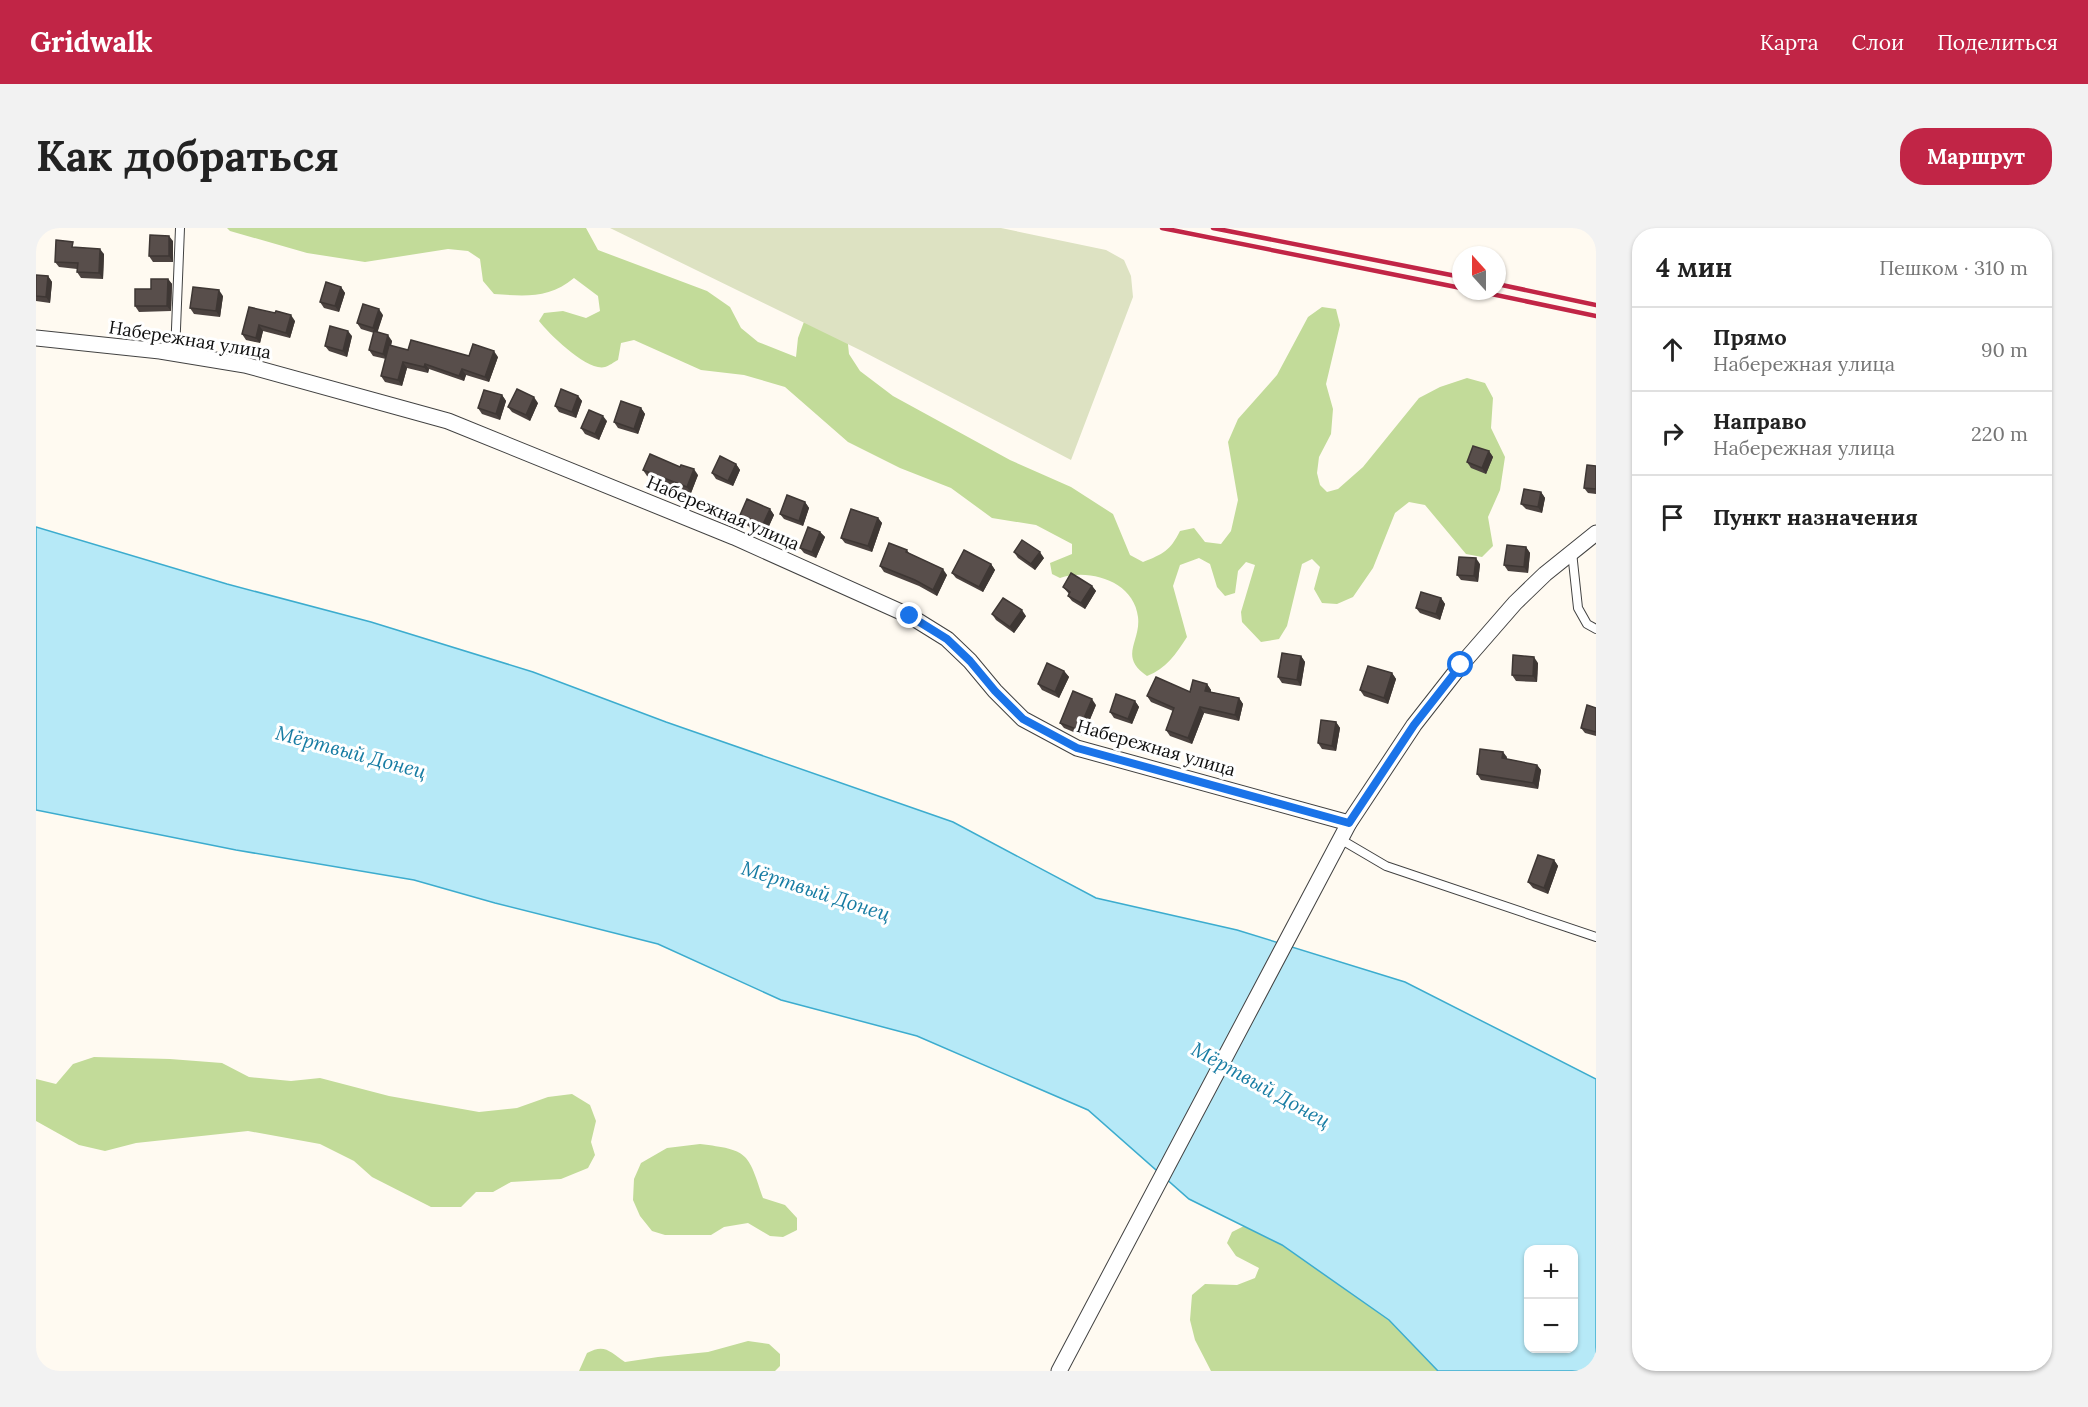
<!DOCTYPE html>
<html lang="ru">
<head>
<meta charset="utf-8">
<style>
  :root { --surface:#fff; --page:#f2f2f2; --text:#222; --muted:#767676; --line:#e0e0e0; --accent:#c12546 }
  body { margin:0; font-family:Lora,serif; background:var(--page); color:var(--text) }
  .controls { position:absolute; right:18px; bottom:18px; display:grid; overflow:hidden; border-radius:12px; box-shadow:0 2px 4px #0004 }
  .controls button { width:54px; height:54px; display:grid; place-items:center; padding:0; border:0; border-bottom:2px solid var(--line); background:var(--surface); color:var(--text); font:30px sans-serif }
  .compass { position:absolute; left:1416px; top:18px; width:54px; height:54px; border-radius:50%; background:var(--surface); box-shadow:0 2px 4px #0004; rotate:339deg }
  .stop { position:absolute; width:18px; height:18px; margin:-14px; border:4px solid #1a73e8; border-radius:50%; background:#fff }
  .stop.end { background:#1a73e8; border-color:#fff; box-shadow:0 2px 6px #0008 }
  .list { margin:0; padding:0; list-style:none }
  h2 { display:flex; justify-content:space-between; align-items:center; height:78px; margin:0; padding:0 24px; font-size:26px }
  h2 small { font-size:20px; font-weight:400; color:var(--muted) }
  .list li { display:grid; grid-template-columns:39px 1fr auto; gap:18px; align-items:center; box-sizing:border-box; height:84px; padding:0 24px; border-top:2px solid var(--line) }
  .list b { display:block; font-size:22px; white-space:nowrap }
  .list p { margin:0; font-size:20px; white-space:nowrap; color:var(--muted) }
  .list em { font-size:20px; font-style:normal; color:var(--muted) }
  .icon { flex:none; width:33px; height:33px; fill:none; stroke:currentColor; stroke-width:2; stroke-linecap:round; stroke-linejoin:round }
  .map { position:relative; flex:none; width:1560px; height:1143px; overflow:hidden; border-radius:24px }
  header { display:flex; align-items:center; gap:36px; box-sizing:border-box; height:84px; padding:0 30px; background:var(--accent); color:#fff }
  header strong { font-size:28px }
  nav { display:flex; gap:33px; margin-inline-start:auto; font-size:21px }
  .intro { display:flex; align-items:center; justify-content:space-between; box-sizing:border-box; height:144px; padding:0 36px }
  h1 { margin:0; font-size:42px }
  .button { padding:15px 27px; border-radius:24px; background:var(--accent); color:#fff; font-size:21px; font-weight:700 }
  main { display:flex; gap:36px; padding:0 36px }
  aside { flex:1; background:var(--surface); border-radius:24px; box-shadow:0 2px 4px #0004 }
  .map>svg:first-child { display:block }
</style>
</head>
<body>
<header>
<strong>Gridwalk</strong>
<nav><a>Карта</a><a>Слои</a><a>Поделиться</a></nav>
</header>
<div class="intro"><h1>Как добраться</h1><a class="button">Маршрут</a></div>
<main>
<div class="map">
<svg width="1560" height="1143" viewBox="0 0 1560 1143">
  <rect width="100%" height="100%" fill="#fffaf1"/>
  <g fill="#c2db99">
    <path d="M191 0H550L562 22 671 63 694 79 705 100 722 114 760 129 762 110 769 91 811 107 813 126 824 143 857 168 974 232 1035 259 1077 286 1094 327 1107 334C1127 326 1134 323 1144 303L1158 300 1169 314 1185 316 1195 303 1202 272 1192 214 1202 191 1241 147 1272 89 1286 79 1300 81 1304 97 1290 156 1297 181 1295 206 1283 229 1281 245 1284 257 1291 264 1302 261 1327 239 1383 170 1404 159 1431 150 1449 155 1457 170 1455 200 1469 229 1464 262 1452 289 1457 318 1446 329 1430 326 1389 277 1373 274 1359 285 1337 340 1317 369 1301 376 1286 375 1278 361 1284 339 1276 331 1266 336 1251 398 1243 411 1225 414 1206 394 1205 384 1219 337 1210 334 1202 343 1199 365 1189 368 1181 359 1174 336 1163 330 1144 337 1137 358 1151 409C1140 426 1130 441 1111 448 1082 428 1105 414 1102 389 1098 353 1053 340 1024 350L1016 346 1014 335 1036 326V316L1000 297 956 290 915 260 864 240 812 214 749 159 708 147 665 142 598 112 585 115 582 132C578 134 573 138 569 139 552 144 513 106 503 93L508 85 527 83 550 90 564 83 562 68 538 50C513 71 488 68 458 66L447 53 444 31 432 23 412 21 329 34 271 25 194 3Z"/>
    <polygon points="58,829 134,831 186,835 213,849 255,853 284,850 353,868 443,884 481,880 512,869 536,866 554,877 560,893 555,914 559,927 552,940 525,951 475,954 457,964 440,964 425,979 395,979 336,949 318,933 284,916 212,903 100,915 69,923 43,917 0,893 0,851 20,856 37,836"/>
    <path d="M664 916C712 922 712 924 727 970L749 977 761 990V1002L747 1009 734 1008 712 995 688 999 675 1007H629L616 1003 604 988 597 972 598 951 605 935 631 920Z"/>
    <polygon points="1208,998 1246,1017 1353,1092 1402,1143 1175,1143 1159,1112 1154,1092 1156,1067 1169,1056 1201,1057 1219,1050 1223,1040 1200,1028 1191,1015 1196,1004"/>
    <path d="M712 1113 733 1116 744 1126V1138L739 1143H543L551 1125C569 1115 574 1124 589 1134L622 1129 672 1124Z"/>
  </g>
  <polygon fill="#dde2c2" points="574,0 965,0 1070,22 1088,32 1095,48 1097,69 1035,232 826,123"/>
  <path fill="#b6e9f7" stroke="#3cacce" stroke-width="1.5" fill-rule="evenodd" d="M0 299 191 356 335 394 497 444 630 494 917 594 1060 670 1201 702 1369 754 1560 851V1143H1402L1353 1092 1246 1017 1153 971 1052 882 881 808 745 772 622 716 459 675 378 652 200 622 0 582ZM1492 1022H1538V1120H1492Z"/>
  <g fill="none" stroke-linecap="round" stroke-linejoin="round">
    <defs>
      <g id="lane">
        <polyline points="139,126 144,0"/>
        <polyline points="1536,324 1542,380 1551,396 1560,401"/>
        <polyline points="1304,611 1350,638 1560,709"/>
      </g>
      <g id="street">
        <polyline points="0,110 124,123 209,137 412,193 698,309 874,388 911,411 934,433 959,463 987,491 1041,520 1313,595"/>
        <polyline points="1023,1143 1313,595 1378,497 1425,437 1479,375 1509,346 1560,305"/>
      </g>
    </defs>
    <use href="#lane" stroke="#424242" stroke-width="10"/>
    <use href="#street" stroke="#424242" stroke-width="17"/>
    <use href="#lane" stroke="#fff" stroke-width="8"/>
    <use href="#street" stroke="#fff" stroke-width="15"/>
    <g stroke="#c12546" stroke-width="4.5">
      <polyline points="1126,0 1425,60"/>
      <polyline points="1177,0 1425,49"/>
      <polyline points="1461,56 1560,77"/>
      <polyline points="1441,63 1560,88"/>
    </g>
  </g>
  <g fill="#4c4340">
    <polygon points="137,13 137,34 117,34 113,28"/>
    <polygon points="41,20 68,26 67,51 45,50 41,44 41,41 23,39 19,34"/>
    <polygon points="0,47 12,48 16,54 14,75 0,73"/>
    <polygon points="132,51 136,56 135,83 103,84 99,78"/>
    <polygon points="305,59 309,65 303,84 288,80 284,74"/>
    <polygon points="187,68 184,89 158,86 154,80"/>
    <polygon points="213,79 259,93 254,110 227,103 224,115 210,112 206,106"/>
    <polygon points="347,87 341,104 356,113 355,118 372,122 433,128 462,129 453,154 430,147 428,153 393,141 392,145 371,140 366,158 349,154 345,148 350,131 337,128 333,122 338,105 325,101 321,95"/>
    <polygon points="316,108 311,129 293,123 289,118"/>
    <polygon points="466,167 470,173 464,192 446,186 442,180"/>
    <polygon points="542,168 546,173 540,190 523,184 519,178"/>
    <polygon points="502,175 494,193 476,184 472,179"/>
    <polygon points="605,180 609,186 602,206 582,200 578,194"/>
    <polygon points="571,193 563,212 549,206 545,200"/>
    <polygon points="1453,223 1457,229 1450,246 1435,240 1431,234"/>
    <polygon points="700,236 704,242 697,258 680,251 676,245"/>
    <polygon points="1560,238 1560,266 1552,265 1548,260"/>
    <polygon points="607,242 662,247 655,265 611,248"/>
    <polygon points="1505,264 1509,270 1506,285 1490,281 1485,276"/>
    <polygon points="769,274 773,280 767,298 748,291 744,286"/>
    <polygon points="734,281 738,287 728,309 716,303 712,297 713,295 708,293 704,287"/>
    <polygon points="842,290 846,295 836,324 809,315 805,310"/>
    <polygon points="784,304 789,309 780,330 768,325 764,320"/>
    <polygon points="1490,319 1494,325 1492,345 1472,343 1468,337"/>
    <polygon points="871,322 873,325 911,347 901,368 883,358 848,344 844,338"/>
    <polygon points="978,324 1008,330 999,342 982,330"/>
    <polygon points="955,336 959,342 947,364 920,350 916,345"/>
    <polygon points="1444,336 1442,354 1425,352 1421,347"/>
    <polygon points="1056,358 1060,363 1049,381 1036,373 1032,368 1033,366 1027,359"/>
    <polygon points="1405,370 1409,376 1404,392 1384,385 1380,380"/>
    <polygon points="956,386 990,388 978,405 960,392"/>
    <polygon points="1265,428 1269,434 1265,458 1246,455 1242,449"/>
    <polygon points="1502,435 1501,454 1480,453 1476,447"/>
    <polygon points="1028,443 1033,449 1023,470 1006,462 1002,456"/>
    <polygon points="1356,445 1360,451 1352,476 1328,468 1324,462"/>
    <polygon points="1171,456 1175,462 1175,464 1203,470 1207,476 1203,493 1168,485 1156,516 1134,508 1130,502 1137,483 1115,474 1111,468 1154,464"/>
    <polygon points="1099,473 1103,479 1096,496 1078,490 1074,484"/>
    <polygon points="1060,477 1047,508 1028,500 1024,495"/>
    <polygon points="1560,480 1560,508 1549,505 1545,500"/>
    <polygon points="1300,494 1304,500 1300,523 1286,521 1282,515"/>
    <polygon points="1467,524 1471,531 1501,537 1505,542 1502,561 1445,552 1441,546"/>
    <polygon points="1518,632 1522,638 1512,666 1497,660 1492,654"/>
  </g>
  <g fill="#3e3734">
    <polygon points="133,8 137,13 137,34 133,28"/>
    <polygon points="64,21 68,26 67,51 63,45"/>
    <polygon points="12,48 16,54 14,75 10,69"/>
    <polygon points="132,51 136,56 135,83 131,78"/>
    <polygon points="305,59 309,65 303,84 299,78"/>
    <polygon points="183,62 187,68 184,89 180,83"/>
    <polygon points="343,81 347,87 341,106 337,100"/>
    <polygon points="255,87 259,93 254,110 250,105"/>
    <polygon points="223,97 227,103 224,115 220,110"/>
    <polygon points="312,103 316,108 311,129 307,123"/>
    <polygon points="352,107 356,113 351,132 347,126"/>
    <polygon points="458,123 462,129 453,154 449,149"/>
    <polygon points="367,134 371,140 366,158 362,152"/>
    <polygon points="389,136 393,141 392,145 388,139"/>
    <polygon points="426,141 430,147 428,153 423,148"/>
    <polygon points="466,167 470,173 464,192 460,186"/>
    <polygon points="542,168 546,173 540,190 536,184"/>
    <polygon points="498,169 502,175 494,193 490,187"/>
    <polygon points="605,180 609,186 602,206 598,201"/>
    <polygon points="567,188 571,193 563,212 559,206"/>
    <polygon points="1453,223 1457,229 1450,246 1446,240"/>
    <polygon points="700,236 704,242 697,258 692,253"/>
    <polygon points="658,241 662,247 655,265 651,259"/>
    <polygon points="1505,264 1509,270 1506,285 1502,279"/>
    <polygon points="769,274 773,280 767,298 763,293"/>
    <polygon points="734,281 738,287 728,309 724,303"/>
    <polygon points="842,290 846,295 836,324 832,318"/>
    <polygon points="784,304 789,309 780,330 776,324"/>
    <polygon points="1490,319 1494,325 1492,345 1488,339"/>
    <polygon points="1004,324 1008,330 999,342 995,336"/>
    <polygon points="1440,330 1444,336 1442,354 1438,348"/>
    <polygon points="955,336 959,342 947,364 943,359"/>
    <polygon points="907,341 911,347 901,368 897,362"/>
    <polygon points="1056,358 1060,363 1049,381 1045,375"/>
    <polygon points="1405,370 1409,376 1404,392 1400,386"/>
    <polygon points="986,382 990,388 978,405 974,399"/>
    <polygon points="1265,428 1269,434 1265,458 1261,452"/>
    <polygon points="1498,429 1502,435 1501,454 1497,448"/>
    <polygon points="1028,443 1033,449 1023,470 1019,464"/>
    <polygon points="1356,445 1360,451 1352,476 1348,470"/>
    <polygon points="1171,456 1175,462 1173,469 1169,463"/>
    <polygon points="1203,470 1207,476 1203,493 1199,487"/>
    <polygon points="1056,471 1060,477 1047,508 1043,502"/>
    <polygon points="1099,473 1103,479 1096,496 1092,491"/>
    <polygon points="1164,479 1168,485 1156,516 1152,510"/>
    <polygon points="1300,494 1304,500 1300,523 1296,518"/>
    <polygon points="1467,524 1471,529 1470,535 1466,530"/>
    <polygon points="1501,537 1505,542 1502,561 1497,555"/>
    <polygon points="1518,632 1522,638 1512,666 1508,660"/>
  </g>
  <g fill="#584e4b" stroke="#3e3734" stroke-width="1.5">
    <polygon points="114,7 133,8 133,28 113,28"/>
    <polygon points="20,12 37,14 36,19 64,21 63,45 41,44 42,35 19,34"/>
    <polygon points="0,47 12,48 10,69 0,68"/>
    <polygon points="115,51 132,51 131,78 99,78 99,61 115,61"/>
    <polygon points="290,54 305,59 299,78 284,74"/>
    <polygon points="157,59 183,62 180,83 154,80"/>
    <polygon points="327,76 343,81 337,100 321,95"/>
    <polygon points="213,79 239,85 240,83 255,87 250,105 223,97 220,110 206,106"/>
    <polygon points="294,98 312,103 307,123 289,118"/>
    <polygon points="338,103 352,107 347,126 333,122"/>
    <polygon points="375,112 433,128 437,116 458,123 449,149 426,141 423,148 389,136 388,139 367,134 362,152 345,148 353,117 372,122"/>
    <polygon points="481,161 498,169 490,187 472,179"/>
    <polygon points="525,161 542,168 536,184 519,178"/>
    <polygon points="448,162 466,167 460,186 442,180"/>
    <polygon points="585,173 605,180 598,201 578,194"/>
    <polygon points="553,182 567,188 559,206 545,200"/>
    <polygon points="1437,218 1453,223 1446,240 1431,234"/>
    <polygon points="614,226 644,239 645,237 658,241 651,259 607,242"/>
    <polygon points="684,228 700,236 692,253 676,245"/>
    <polygon points="1551,237 1560,238 1560,261 1548,260"/>
    <polygon points="1488,261 1505,264 1502,279 1485,276"/>
    <polygon points="751,267 769,274 763,293 744,286"/>
    <polygon points="711,271 734,281 724,303 712,297 714,291 704,287"/>
    <polygon points="815,281 842,290 832,318 805,310"/>
    <polygon points="772,299 784,304 776,324 764,320"/>
    <polygon points="986,312 1004,324 995,336 978,324"/>
    <polygon points="853,315 871,322 870,324 907,341 897,362 879,352 844,338"/>
    <polygon points="1471,317 1490,319 1488,339 1468,337"/>
    <polygon points="928,322 955,336 943,359 916,345"/>
    <polygon points="1423,329 1440,330 1438,348 1421,347"/>
    <polygon points="1035,345 1056,358 1045,375 1032,368 1034,364 1027,359"/>
    <polygon points="1385,364 1405,370 1400,386 1380,380"/>
    <polygon points="967,370 986,382 974,399 956,386"/>
    <polygon points="1246,425 1265,428 1261,452 1242,449"/>
    <polygon points="1477,427 1498,429 1497,448 1476,447"/>
    <polygon points="1011,435 1028,443 1019,464 1002,456"/>
    <polygon points="1332,438 1356,445 1348,470 1324,462"/>
    <polygon points="1120,449 1154,464 1157,452 1171,456 1169,463 1203,470 1199,487 1164,479 1152,510 1130,502 1138,480 1111,468"/>
    <polygon points="1037,463 1056,471 1043,502 1024,495"/>
    <polygon points="1080,466 1099,473 1092,491 1074,484"/>
    <polygon points="1551,477 1560,480 1560,504 1545,500"/>
    <polygon points="1285,492 1300,494 1296,518 1282,515"/>
    <polygon points="1444,521 1467,524 1466,530 1501,537 1497,555 1441,546"/>
    <polygon points="1502,627 1518,632 1508,660 1492,654"/>
  </g>
  <g fill="none" stroke-linecap="round" stroke-linejoin="round">
    <polyline stroke="#1a73e8" stroke-width="8" points="874,388 911,411 934,433 959,463 987,491 1041,520 1313,595 1378,497 1425,437"/>
  </g>
  <g text-anchor="middle" stroke-width="6" stroke-linejoin="round" paint-order="stroke">
    <g font-size="18" fill="#0f0f0f" stroke="#fff">
      <text transform="translate(154 112) rotate(9)" y="6">Набережная улица</text>
      <text transform="translate(687 285) rotate(23)" y="6">Набережная улица</text>
      <text transform="translate(1120 520) rotate(16)" y="6">Набережная улица</text>
    </g>
    <g font-size="20" font-style="italic" fill="#177ca3" stroke="#fff">
      <text transform="translate(315 524) rotate(15)" y="7">Мёртвый Донец</text>
      <text transform="translate(780 663) rotate(18)" y="7">Мёртвый Донец</text>
      <text transform="translate(1225 857) rotate(29)" y="7">Мёртвый Донец</text>
    </g>
  </g>
</svg>
<div class="controls">
<button>+</button>
<button>−</button>
</div>
<svg class="compass" viewBox="-18 -18 36 36"><path d="M0-13l5 13h-10z" fill="#e53935"/><path d="M0 13l5-13h-10z" fill="#767676"/></svg>
<div class="stop" style="left:1425px;top:437px"></div>
<div class="stop end" style="left:874px;top:388px"></div>
</div>
<aside>
<h2>4 мин<small>Пешком · 310 m</small></h2>
<ul class="list">
<li><svg class="icon" aria-label="ahead" viewBox="0 0 24 24"><path d="M12 20V5M6 11l6-6 6 6"/></svg><div><b>Прямо</b><p>Набережная улица</p></div><em>90 m</em></li>
<li><svg class="icon" aria-label="right" viewBox="0 0 24 24"><path d="M7 20v-9h11M14 6l5 5-5 5"/></svg><div><b>Направо</b><p>Набережная улица</p></div><em>220 m</em></li>
<li><svg class="icon" aria-label="arrive" viewBox="0 0 24 24"><path d="M6 21V4h12l-3 4 3 4H6"/></svg><div><b>Пункт назначения</b></div></li>
</ul>
</aside>
</main>
</body>
</html>
